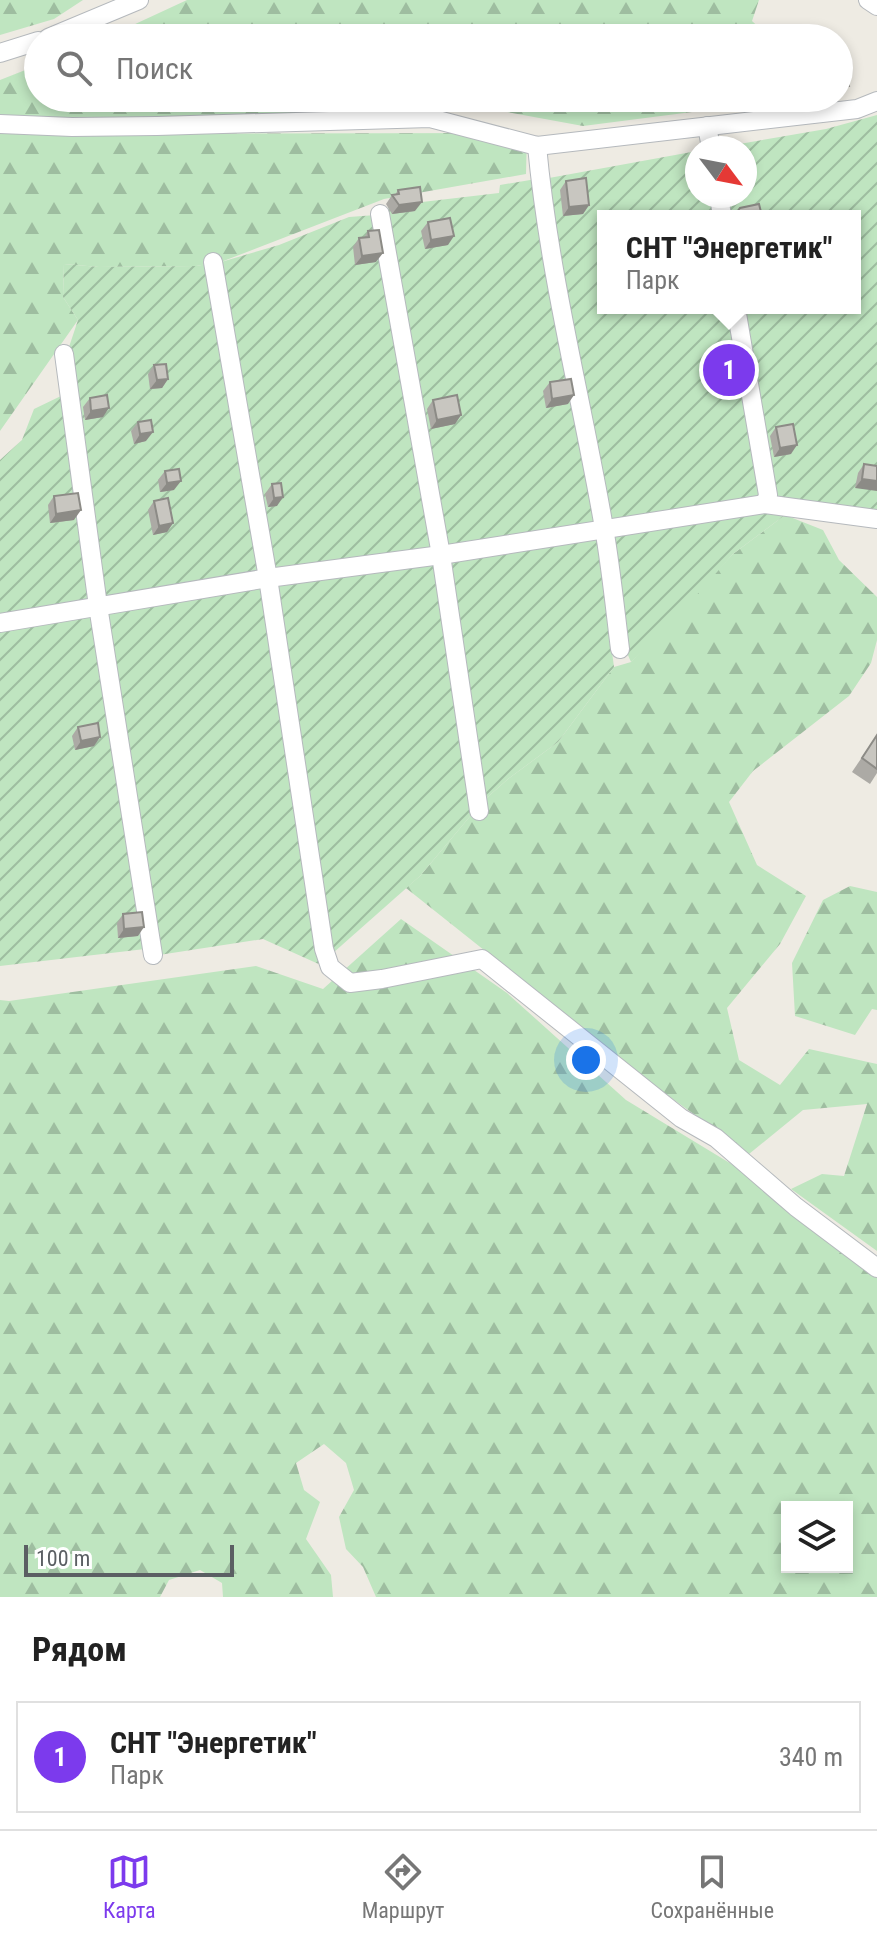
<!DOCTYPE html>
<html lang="ru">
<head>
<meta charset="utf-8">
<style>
  :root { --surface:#fff; --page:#f2f2f2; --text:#222; --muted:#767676; --line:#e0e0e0; --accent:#7c3aed }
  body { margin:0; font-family:"Roboto Condensed",sans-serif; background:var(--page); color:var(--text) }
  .controls { position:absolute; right:24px; bottom:24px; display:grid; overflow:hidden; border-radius:0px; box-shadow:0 4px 12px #0003 }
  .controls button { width:72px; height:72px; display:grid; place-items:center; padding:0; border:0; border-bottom:2px solid var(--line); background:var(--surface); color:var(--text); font:40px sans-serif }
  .compass { position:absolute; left:685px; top:136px; width:72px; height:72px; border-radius:50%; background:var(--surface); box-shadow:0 4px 12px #0003; rotate:122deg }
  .scale { position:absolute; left:24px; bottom:20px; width:210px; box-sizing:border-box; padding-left:8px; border:4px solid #5b5f63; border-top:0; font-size:22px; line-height:28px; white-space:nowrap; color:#5b5f63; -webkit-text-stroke:6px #fff; paint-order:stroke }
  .you { position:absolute; left:586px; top:1060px; width:28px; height:28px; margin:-20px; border:6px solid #fff; border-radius:50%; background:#1a73e8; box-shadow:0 0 0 12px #1a73e833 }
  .badge { display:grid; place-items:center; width:52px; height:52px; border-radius:50%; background:var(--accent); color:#fff; font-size:26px; font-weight:700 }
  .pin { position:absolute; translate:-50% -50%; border:4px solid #fff; box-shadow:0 2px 8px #0006 }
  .popup { position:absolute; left:597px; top:210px; width:264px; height:104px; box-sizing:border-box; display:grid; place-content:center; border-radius:0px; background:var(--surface); filter:drop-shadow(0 2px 6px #0005); font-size:26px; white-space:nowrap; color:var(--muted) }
  .popup b { font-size:30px; color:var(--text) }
  .popup::after { content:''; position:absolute; left:50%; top:100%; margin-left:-16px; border:16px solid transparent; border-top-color:var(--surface) }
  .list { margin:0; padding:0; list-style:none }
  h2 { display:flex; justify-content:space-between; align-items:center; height:104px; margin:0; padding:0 32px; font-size:34px }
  h2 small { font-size:26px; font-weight:400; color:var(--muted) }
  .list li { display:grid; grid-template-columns:52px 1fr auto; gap:24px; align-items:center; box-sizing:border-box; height:112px; margin:0 16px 16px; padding:0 16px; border:2px solid var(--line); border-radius:0px }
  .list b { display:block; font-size:30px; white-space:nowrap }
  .list p { margin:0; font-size:26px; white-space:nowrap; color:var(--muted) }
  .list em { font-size:26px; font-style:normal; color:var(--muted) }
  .icon { flex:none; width:44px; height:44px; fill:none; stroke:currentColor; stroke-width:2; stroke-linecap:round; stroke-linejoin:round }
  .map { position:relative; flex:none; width:877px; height:1597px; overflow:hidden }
  .search { position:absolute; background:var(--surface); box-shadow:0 4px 12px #0003; left:24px; right:24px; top:24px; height:88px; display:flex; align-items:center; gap:20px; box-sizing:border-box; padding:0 28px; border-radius:44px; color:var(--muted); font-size:30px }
  .sheet { height:232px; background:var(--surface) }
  nav { display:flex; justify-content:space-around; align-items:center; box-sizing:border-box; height:112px; border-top:2px solid var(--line); background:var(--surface); font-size:22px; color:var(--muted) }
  nav a { display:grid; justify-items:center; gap:4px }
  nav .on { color:var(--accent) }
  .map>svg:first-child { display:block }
</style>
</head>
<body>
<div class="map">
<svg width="877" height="1597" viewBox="0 0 877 1597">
  <defs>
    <pattern id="forest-firs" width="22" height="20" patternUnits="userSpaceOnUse" patternTransform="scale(2)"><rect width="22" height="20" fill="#bfe5c0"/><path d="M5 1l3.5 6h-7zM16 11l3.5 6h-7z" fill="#9ebda0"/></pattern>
    <pattern id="garden-furrows" width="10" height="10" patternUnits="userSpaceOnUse" patternTransform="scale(2)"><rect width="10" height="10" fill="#bfe5c0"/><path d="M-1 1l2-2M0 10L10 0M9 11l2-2" fill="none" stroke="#9ebda0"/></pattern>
  </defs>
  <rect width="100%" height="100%" fill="#eeebe3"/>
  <g fill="url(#forest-firs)" fill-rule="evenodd">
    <polygon points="0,0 83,0 54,19 0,35"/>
    <polygon points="187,0 759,0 752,21 770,38 105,38"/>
    <polygon points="38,65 38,98 778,98 777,101 583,126 469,105 155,119 0,116 0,80"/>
    <polygon points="527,133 526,174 384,199 221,262 196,266 99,267 64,264 63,297 78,320 0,431 0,134"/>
    <polygon points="785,515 823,530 839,560 877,597 877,640 871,663 849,696 753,771 729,802 757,865 806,896 780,944 727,1008 739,1060 780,1085 809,1049 877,1064 877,1251 791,1189 822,1174 844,1176 867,1104 803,1110 749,1154 652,1084 406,888 420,876 482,802 508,779 558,742 614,667 631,662 733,554"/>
    <polygon points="850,886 877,892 877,1010 872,1009 855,1035 795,1016 792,963 823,900"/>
    <path d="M401 919 507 993 626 1100 761 1182 812 1227 877 1278V1597H376L363 1567 346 1549 339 1517 354 1490 346 1463 324 1444 296 1463 304 1490 320 1502 306 1539 331 1575 333 1597H223L222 1583 200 1570 169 1580 160 1597H0V1000L9 1001 256 966 323 989ZM787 1507H847V1567H787Z"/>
  </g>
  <g fill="url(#garden-furrows)" fill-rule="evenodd">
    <path d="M877 115V513L767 495 611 521 555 245 549 178 697 151V196H745V148H716L826 129ZM603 216H855V308H603Z"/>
    <polygon points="536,179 596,524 449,547 398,281 388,206 499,193 500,185"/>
    <polygon points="376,215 434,550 275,572 221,262 279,245 349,217"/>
    <polygon points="213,263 262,576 105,600 68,350 78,320 63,297 64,264 99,267 196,266"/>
    <polygon points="61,396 90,601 0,617 0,460 22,440 34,409"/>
    <polygon points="763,511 785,515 733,554 670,625 631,662 624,646 611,534"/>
    <polygon points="597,538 614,667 558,742 508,779 482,802 449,557"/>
    <polygon points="436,561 472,814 420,876 333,953 275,587"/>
    <polygon points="264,586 323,966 263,939 159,955 145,949 0,966 0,628"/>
  </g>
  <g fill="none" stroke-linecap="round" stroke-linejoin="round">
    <defs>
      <g id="minor">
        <polyline points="868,0 877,6"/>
        <polyline points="48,38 139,0"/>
        <polyline points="0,53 38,41"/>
        <polyline points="0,124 72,127 157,126 430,118 537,146 857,109 877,101"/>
        <polyline points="707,126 711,148"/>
        <path d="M537 146C549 275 582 400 604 528 611 568 615 609 620 649"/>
        <polyline points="719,196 722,216"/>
        <polyline points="380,214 441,555 479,811"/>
        <polyline points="213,262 268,578 324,949 330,967 350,983 382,979 482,959 681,1118 716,1138 796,1207 877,1268"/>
        <polyline points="736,308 768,495 765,504"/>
        <polyline points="64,354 98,606 153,955"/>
        <polyline points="0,623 268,578 441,555 765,504 877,519"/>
      </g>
    </defs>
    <use href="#minor" stroke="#b5b9bd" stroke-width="20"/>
    <use href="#minor" stroke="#fff" stroke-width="18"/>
  </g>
  <g fill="#acaaa5">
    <polygon points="566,181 589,205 583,214 563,216 560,190"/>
    <polygon points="398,190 415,211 392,214 386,204 392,195 395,195"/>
    <polygon points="428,222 448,245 425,249 421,231"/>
    <polygon points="368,231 376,262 355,265 353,247 359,238 364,238"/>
    <polygon points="154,365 168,379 162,388 150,389 148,374"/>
    <polygon points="550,382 568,404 546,408 543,391"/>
    <polygon points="90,398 103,417 85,420 83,407"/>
    <polygon points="433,400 461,415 455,424 431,429 427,409"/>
    <polygon points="138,422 146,441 134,444 131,431"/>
    <polygon points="776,427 791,454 774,457 770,436"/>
    <polygon points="864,464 877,466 855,488 858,473"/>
    <polygon points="165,471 174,490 160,492 158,480"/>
    <polygon points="272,484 277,506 268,507 265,494"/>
    <polygon points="54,496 74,520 50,523 48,505"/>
    <polygon points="154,501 173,523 167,532 153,535 148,510"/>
    <polygon points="78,727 100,737 94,746 75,750 72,736"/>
    <polygon points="877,735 877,773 870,784 852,772"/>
    <polygon points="123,914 138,936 118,938 117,923"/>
  </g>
  <g fill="#8c8b86">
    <polygon points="849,86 843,95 839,95 839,88"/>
    <polygon points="422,202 415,211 392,214 399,205"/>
    <polygon points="589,205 583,214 563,216 569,207"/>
    <polygon points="454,236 448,245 425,249 431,240"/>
    <polygon points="383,253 376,262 355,265 362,256"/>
    <polygon points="168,379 162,388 150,389 157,380"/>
    <polygon points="574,395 568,404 546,408 552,399"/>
    <polygon points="109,408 103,417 85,420 91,411"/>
    <polygon points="461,415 455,424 431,429 437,420"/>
    <polygon points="153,432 146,441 134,444 140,434"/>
    <polygon points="797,445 791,454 774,457 780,448"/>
    <polygon points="862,479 877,481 877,491 855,488"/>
    <polygon points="181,481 174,490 160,492 167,483"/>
    <polygon points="283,497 277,506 268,507 274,498"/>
    <polygon points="81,510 74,520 50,523 56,514"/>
    <polygon points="173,523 167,532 153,535 159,526"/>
    <polygon points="100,737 94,746 75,750 81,741"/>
    <polygon points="144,927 138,936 118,938 124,929"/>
  </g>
  <g fill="#c8c6c0" stroke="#8c8b86" stroke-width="2">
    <polygon points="845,64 849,86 839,88 839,65"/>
    <polygon points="586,178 589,205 569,207 566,181"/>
    <polygon points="420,187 422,202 399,205 392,195 399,194 398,190"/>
    <polygon points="759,204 762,216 734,216 740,208"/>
    <polygon points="450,218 454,236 431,240 428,222"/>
    <polygon points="379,230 383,253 362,256 359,238 369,237 368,231"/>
    <polygon points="166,364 168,379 157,380 154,365"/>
    <polygon points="571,379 574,395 552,399 550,382"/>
    <polygon points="107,395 109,408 91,411 90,398"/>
    <polygon points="457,395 461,415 437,420 433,400"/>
    <polygon points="151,420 153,432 140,434 138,422"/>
    <polygon points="793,424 797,445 780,448 776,427"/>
    <polygon points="864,464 877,466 877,481 862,479"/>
    <polygon points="179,469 181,481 167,483 165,471"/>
    <polygon points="281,483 283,497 274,498 272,484"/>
    <polygon points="78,493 81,510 56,514 54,496"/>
    <polygon points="168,498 173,523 159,526 154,501"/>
    <polygon points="98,723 100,737 81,741 78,727"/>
    <polygon points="877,735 877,769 862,758"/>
    <polygon points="142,912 144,927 124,929 123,914"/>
  </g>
</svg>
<div class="controls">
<button><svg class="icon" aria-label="layers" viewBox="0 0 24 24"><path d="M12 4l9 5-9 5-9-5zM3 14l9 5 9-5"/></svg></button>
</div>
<svg class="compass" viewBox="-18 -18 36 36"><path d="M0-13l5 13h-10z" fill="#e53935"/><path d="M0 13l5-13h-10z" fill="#767676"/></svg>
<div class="scale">100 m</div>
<div class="you"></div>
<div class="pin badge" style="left:729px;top:370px">1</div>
<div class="popup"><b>СНТ &quot;Энергетик&quot;</b>Парк</div>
<div class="search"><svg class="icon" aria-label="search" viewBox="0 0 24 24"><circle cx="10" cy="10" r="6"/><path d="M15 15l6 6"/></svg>Поиск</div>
</div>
<section class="sheet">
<h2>Рядом<small></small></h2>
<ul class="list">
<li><span class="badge">1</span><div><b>СНТ &quot;Энергетик&quot;</b><p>Парк</p></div><em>340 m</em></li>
</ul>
</section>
<nav>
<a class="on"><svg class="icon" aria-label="map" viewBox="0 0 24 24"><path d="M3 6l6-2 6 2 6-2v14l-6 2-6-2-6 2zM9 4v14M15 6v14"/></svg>Карта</a>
<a><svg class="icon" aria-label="directions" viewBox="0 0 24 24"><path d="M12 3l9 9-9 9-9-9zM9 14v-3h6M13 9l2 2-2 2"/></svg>Маршрут</a>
<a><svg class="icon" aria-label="saved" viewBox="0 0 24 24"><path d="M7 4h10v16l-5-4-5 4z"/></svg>Сохранённые</a>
</nav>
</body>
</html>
